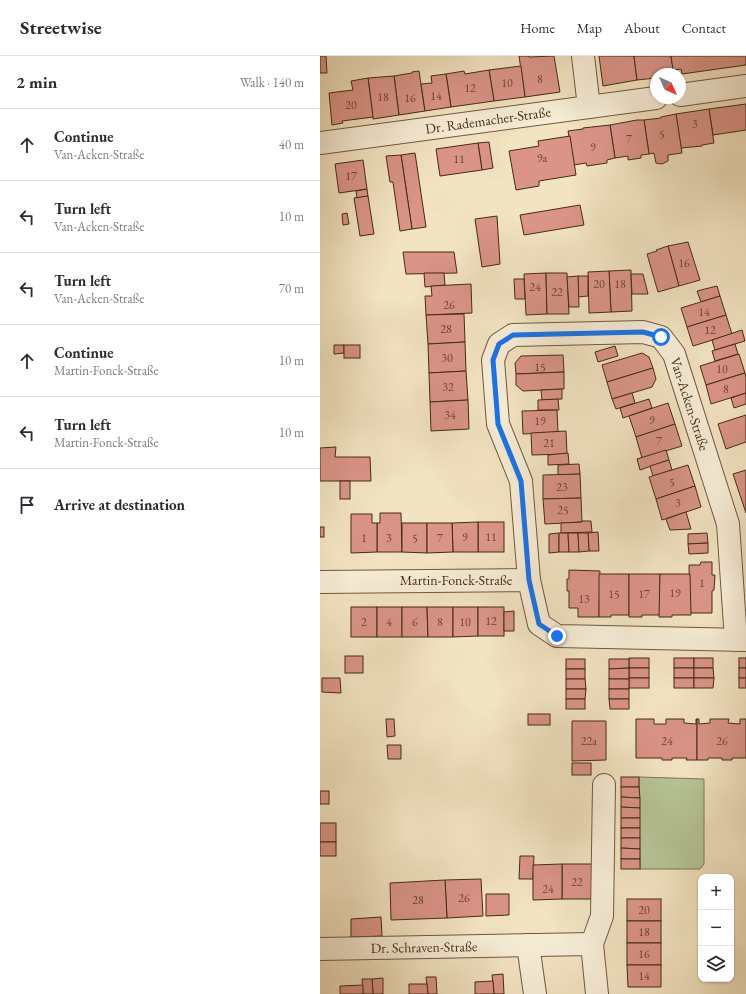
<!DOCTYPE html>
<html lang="en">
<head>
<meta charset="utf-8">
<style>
  :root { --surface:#fff; --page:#f7f7f7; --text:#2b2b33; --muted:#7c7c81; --line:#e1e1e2 }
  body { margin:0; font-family:"EB Garamond",serif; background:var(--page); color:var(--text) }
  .controls { position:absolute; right:12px; bottom:12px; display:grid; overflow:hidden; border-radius:8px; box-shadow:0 1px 3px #0004 }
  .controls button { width:36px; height:36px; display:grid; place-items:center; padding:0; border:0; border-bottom:1px solid var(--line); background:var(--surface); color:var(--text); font:20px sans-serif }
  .compass { position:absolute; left:330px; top:12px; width:36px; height:36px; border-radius:50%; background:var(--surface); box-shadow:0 1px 3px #0004; rotate:135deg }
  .stop { position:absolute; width:12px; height:12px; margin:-9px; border:3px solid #1a73e8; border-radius:50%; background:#fff }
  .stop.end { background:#1a73e8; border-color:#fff; box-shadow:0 1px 4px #0008 }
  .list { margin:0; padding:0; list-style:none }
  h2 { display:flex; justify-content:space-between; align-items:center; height:52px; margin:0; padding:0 16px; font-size:17px }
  h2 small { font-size:13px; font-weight:400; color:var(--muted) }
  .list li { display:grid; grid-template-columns:26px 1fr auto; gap:12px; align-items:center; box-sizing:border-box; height:72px; padding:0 16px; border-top:1px solid var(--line) }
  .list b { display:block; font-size:15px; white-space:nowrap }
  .list p { margin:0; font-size:13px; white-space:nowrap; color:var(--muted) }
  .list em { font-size:13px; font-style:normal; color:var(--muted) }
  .icon { flex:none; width:22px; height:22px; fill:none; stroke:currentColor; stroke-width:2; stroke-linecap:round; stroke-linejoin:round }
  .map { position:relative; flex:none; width:426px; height:938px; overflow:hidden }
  header { display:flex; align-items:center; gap:24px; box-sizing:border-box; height:56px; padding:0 20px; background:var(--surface); border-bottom:1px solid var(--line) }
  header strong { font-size:19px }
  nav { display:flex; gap:22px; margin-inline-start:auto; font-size:14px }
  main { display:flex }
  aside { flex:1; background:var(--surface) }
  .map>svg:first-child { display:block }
</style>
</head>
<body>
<header>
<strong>Streetwise</strong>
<nav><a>Home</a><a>Map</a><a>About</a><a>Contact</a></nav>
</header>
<main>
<aside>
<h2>2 min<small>Walk · 140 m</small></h2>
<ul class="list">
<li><svg class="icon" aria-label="ahead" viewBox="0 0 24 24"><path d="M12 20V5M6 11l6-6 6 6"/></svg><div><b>Continue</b><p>Van-Acken-Straße</p></div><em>40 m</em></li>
<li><svg class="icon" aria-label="left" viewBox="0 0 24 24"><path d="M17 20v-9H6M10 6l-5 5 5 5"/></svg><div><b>Turn left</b><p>Van-Acken-Straße</p></div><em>10 m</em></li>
<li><svg class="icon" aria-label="left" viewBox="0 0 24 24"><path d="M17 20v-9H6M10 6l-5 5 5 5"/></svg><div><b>Turn left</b><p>Van-Acken-Straße</p></div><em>70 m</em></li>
<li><svg class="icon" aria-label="ahead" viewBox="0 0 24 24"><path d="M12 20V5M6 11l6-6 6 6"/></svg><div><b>Continue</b><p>Martin-Fonck-Straße</p></div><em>10 m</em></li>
<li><svg class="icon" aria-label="left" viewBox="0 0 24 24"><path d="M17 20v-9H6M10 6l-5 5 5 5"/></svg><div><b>Turn left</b><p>Martin-Fonck-Straße</p></div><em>10 m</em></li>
<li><svg class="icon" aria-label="arrive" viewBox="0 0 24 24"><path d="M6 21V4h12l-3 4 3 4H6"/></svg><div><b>Arrive at destination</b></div></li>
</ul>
</aside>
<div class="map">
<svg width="426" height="938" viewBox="0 0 426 938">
  <rect width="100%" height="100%" fill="#f2e3c1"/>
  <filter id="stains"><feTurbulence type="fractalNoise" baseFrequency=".005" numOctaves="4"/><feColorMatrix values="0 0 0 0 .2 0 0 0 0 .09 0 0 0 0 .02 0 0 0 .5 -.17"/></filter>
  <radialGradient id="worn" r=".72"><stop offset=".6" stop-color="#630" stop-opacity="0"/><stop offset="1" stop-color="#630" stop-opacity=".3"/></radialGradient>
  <polygon fill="#b6c597" stroke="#7e7855" points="319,721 384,723 384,808 380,813 320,813"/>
  <g fill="#da9488" stroke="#452b13">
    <polygon points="0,0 6,0 7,17 0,17"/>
    <polygon points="199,0 208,0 209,1 234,0 240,36 205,41"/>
    <polygon points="279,0 314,0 317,24 283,30"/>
    <polygon points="314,0 351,0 354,18 336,18 336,22 317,24"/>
    <polygon points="351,0 426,0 426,9 362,18 361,13 353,14"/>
    <polygon points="201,10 205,41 174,45 169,14"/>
    <polygon points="169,14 174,45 131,51 126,18 144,15 145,18"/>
    <polygon points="99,15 105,55 79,59 74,20 92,17 92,16"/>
    <polygon points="126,18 131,51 105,55 101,28 112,27 111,20"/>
    <polygon points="74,20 79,59 53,63 48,22"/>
    <polygon points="48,22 53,61 22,65 23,67 12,69 9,37 33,34 31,25"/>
    <polygon points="426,48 426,74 393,79 389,53"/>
    <polygon points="389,53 394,87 382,89 382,90 361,92 356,58"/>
    <polygon points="356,58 362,97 348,99 348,105 342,108 336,107 334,97 329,98 324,64 341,62 341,61"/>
    <polygon points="317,64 324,64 329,98 321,99 321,102 308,104 308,100 295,102 290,69"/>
    <polygon points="290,69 295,102 287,104 287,107 267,110 266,107 254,109 248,75 263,73 263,72"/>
    <polygon points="250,80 256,119 219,125 219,130 196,134 189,95 219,90 218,85"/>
    <polygon points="169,86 173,112 162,114 158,87"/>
    <polygon points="158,87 162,114 120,120 116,93"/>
    <polygon points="95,97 106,171 92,173 81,99"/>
    <polygon points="81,99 92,173 80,175 73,126 70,126 66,100"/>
    <polygon points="43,104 47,133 19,137 15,108"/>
    <polygon points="47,133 48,140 37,142 36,135"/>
    <polygon points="48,140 54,178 40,180 34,142"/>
    <polygon points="260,149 264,169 204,179 200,159"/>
    <polygon points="27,157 29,168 23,169 22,158"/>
    <polygon points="177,160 180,208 162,211 155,163"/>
    <polygon points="368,186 380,224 359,230 348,190"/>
    <polygon points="348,190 359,230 338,236 327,198 337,195 336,194"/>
    <polygon points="83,196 134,196 137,217 86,218"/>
    <polygon points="311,214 312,255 291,256 289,215"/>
    <polygon points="289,215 291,256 269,257 268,216"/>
    <polygon points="104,217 124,217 125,229 105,231"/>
    <polygon points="226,217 227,258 206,259 204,218"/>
    <polygon points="226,217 247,217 249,258 227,258"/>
    <polygon points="311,218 323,218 328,238 312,238"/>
    <polygon points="258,220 268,220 268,240 258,241"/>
    <polygon points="258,220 259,251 249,251 247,221"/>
    <polygon points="194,223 204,223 205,243 195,243"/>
    <polygon points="151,228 152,257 106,259 105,240 112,240 111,230"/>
    <polygon points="397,230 400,240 381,246 377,235"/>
    <polygon points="400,240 406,259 367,271 361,252"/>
    <polygon points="144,258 145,286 108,288 106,259"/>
    <polygon points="406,259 412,278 373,290 367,271"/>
    <polygon points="422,274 425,285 395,294 392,284"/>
    <polygon points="145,286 146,315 109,317 108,288"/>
    <polygon points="415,288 418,298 395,305 392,295"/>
    <polygon points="14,289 24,289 24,297 14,298"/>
    <rect x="24" y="289" width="16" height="13"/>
    <polygon points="295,290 298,300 278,306 275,296"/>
    <polygon points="322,297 329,301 333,312 287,326 282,309"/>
    <polygon points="419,298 425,317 386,329 380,310"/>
    <polygon points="243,299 244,316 196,318 195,307 201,300"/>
    <polygon points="333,312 336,323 332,331 292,343 287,326"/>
    <polygon points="146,315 148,344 110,346 109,317"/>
    <polygon points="244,316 244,333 203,335 196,329 196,318"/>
    <polygon points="425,317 426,321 426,337 391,348 386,329"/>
    <polygon points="242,333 242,343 222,344 221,334"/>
    <polygon points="312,337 315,347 296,353 292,343"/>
    <polygon points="426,337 426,348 414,352 411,342"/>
    <polygon points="238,343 239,354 218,354 218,344"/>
    <polygon points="329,343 332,352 303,362 300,352"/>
    <polygon points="148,344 149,373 111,375 110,346"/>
    <polygon points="348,347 355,368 316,381 309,360"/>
    <polygon points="237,354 238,376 203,378 202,355"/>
    <polygon points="426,359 426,386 406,393 398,368"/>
    <polygon points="355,368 362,390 322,402 316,381"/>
    <polygon points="246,375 247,398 212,399 211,377"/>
    <polygon points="16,391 15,401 50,401 51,425 0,425 0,392"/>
    <polygon points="346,394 349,404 320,414 317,403"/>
    <polygon points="248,397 249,408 228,409 228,399"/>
    <polygon points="349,404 352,414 333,420 330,410"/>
    <polygon points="259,408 260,418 238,419 238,409"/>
    <polygon points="368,409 375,430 336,443 329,421"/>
    <polygon points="426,414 426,457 413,418"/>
    <polygon points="260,418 261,442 223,443 223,419"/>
    <rect x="20" y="425" width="10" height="18"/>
    <polygon points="375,430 381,451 342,464 336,443"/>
    <polygon points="261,442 262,466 225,468 223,443"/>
    <polygon points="366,456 371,473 350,474 346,463"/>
    <polygon points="60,457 81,457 82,496 57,496 57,467 60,467"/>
    <polygon points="31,458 52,458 52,467 57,467 57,496 31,497"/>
    <polygon points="262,465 271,465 272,476 241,477 241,467 262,466"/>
    <rect x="158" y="466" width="26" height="30"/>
    <polygon points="158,466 158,496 133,496 132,467"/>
    <polygon points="82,467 107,467 107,497 82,496"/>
    <polygon points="107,467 132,467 133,496 107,497"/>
    <rect x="0" y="471" width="4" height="10"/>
    <polygon points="278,476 279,495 269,495 268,477"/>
    <polygon points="239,477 239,496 229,497 229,478"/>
    <polygon points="239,477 248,477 249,496 239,496"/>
    <polygon points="248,477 258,477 259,496 249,496"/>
    <polygon points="258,477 268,477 269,495 259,496"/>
    <polygon points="387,477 388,487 368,488 368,478"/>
    <polygon points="388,487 388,497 369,498 368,488"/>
    <polygon points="381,506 392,506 392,519 395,519 394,534 392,535 392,557 370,557 369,509 380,509"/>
    <polygon points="249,514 280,515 279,561 258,561 258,552 249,552 249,535 247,535 247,523 249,523"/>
    <polygon points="279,518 309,518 309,559 291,559 291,561 279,561"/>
    <polygon points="309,518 340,518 340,559 322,559 322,561 309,561"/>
    <polygon points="340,518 370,518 371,559 352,559 352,561 339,561"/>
    <rect x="31" y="551" width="26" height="30"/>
    <rect x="57" y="551" width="25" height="30"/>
    <polygon points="82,551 107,551 108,581 82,581"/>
    <polygon points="107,551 133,551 133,581 108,581"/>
    <polygon points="133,551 158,551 158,580 133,581"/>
    <rect x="158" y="551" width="26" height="29"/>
    <polygon points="194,555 194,575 184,575 184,556"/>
    <rect x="25" y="600" width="18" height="17"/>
    <rect x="309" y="602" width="20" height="10"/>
    <rect x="354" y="602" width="20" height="10"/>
    <rect x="374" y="602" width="19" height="10"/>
    <rect x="419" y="602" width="7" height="10"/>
    <rect x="246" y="603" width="19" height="10"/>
    <polygon points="289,603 309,603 309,612 289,613"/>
    <rect x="309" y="612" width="20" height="10"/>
    <polygon points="309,612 309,623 289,623 289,613"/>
    <rect x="354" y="612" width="20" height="10"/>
    <polygon points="374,612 393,612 394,622 374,622"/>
    <rect x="419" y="612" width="7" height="10"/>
    <rect x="246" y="613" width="19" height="10"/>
    <polygon points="2,622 20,622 21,637 2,636"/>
    <rect x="309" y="622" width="20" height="10"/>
    <rect x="354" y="622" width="20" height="10"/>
    <polygon points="374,622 394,622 393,632 374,632"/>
    <rect x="419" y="622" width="7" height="10"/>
    <polygon points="246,623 265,623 266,633 246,633"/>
    <rect x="289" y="623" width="20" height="10"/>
    <polygon points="246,633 266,633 265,643 246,643"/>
    <rect x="289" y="633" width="20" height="10"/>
    <rect x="246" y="643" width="19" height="10"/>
    <polygon points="289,643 309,643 309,653 290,653"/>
    <rect x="208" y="658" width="22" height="11"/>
    <polygon points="66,663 74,663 75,680 67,681"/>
    <polygon points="316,663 334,663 334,668 346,668 346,663 364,663 364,667 376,668 376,663 377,663 377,704 366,704 367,702 352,702 352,704 342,704 342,702 316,702"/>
    <polygon points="377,663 379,663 379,668 390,667 390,663 409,663 408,667 420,668 420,663 426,663 426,702 412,702 412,704 402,704 402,702 388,702 388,704 377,704"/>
    <polygon points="252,665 286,665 286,704 252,705"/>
    <polygon points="67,689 81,689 81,703 68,703"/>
    <rect x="252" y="707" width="19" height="12"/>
    <rect x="301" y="721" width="18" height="10"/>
    <polygon points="301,731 319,731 320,742 301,741"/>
    <rect x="0" y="735" width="9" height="13"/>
    <polygon points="301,741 320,742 320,752 301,751"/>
    <polygon points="301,751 320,752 320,762 301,762"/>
    <rect x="301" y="762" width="19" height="10"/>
    <rect x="0" y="767" width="16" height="19"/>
    <rect x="301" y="772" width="19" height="10"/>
    <polygon points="301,782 320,782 320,793 301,792"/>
    <rect x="0" y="786" width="16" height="14"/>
    <polygon points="301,792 320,793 320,803 301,803"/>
    <polygon points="200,800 214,800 213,823 199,823"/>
    <rect x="301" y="803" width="19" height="10"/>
    <rect x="242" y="808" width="30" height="35"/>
    <polygon points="242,808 242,843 213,844 213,809"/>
    <polygon points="161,823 163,860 127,862 125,824"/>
    <polygon points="125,824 127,862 71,864 70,827"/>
    <polygon points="166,838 189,838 189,859 166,860"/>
    <rect x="307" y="843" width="34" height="22"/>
    <polygon points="61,861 62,880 31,881 31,863"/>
    <rect x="307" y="865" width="34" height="22"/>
    <rect x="307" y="887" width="34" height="22"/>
    <polygon points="307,909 341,909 341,931 308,931"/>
    <polygon points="183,918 184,938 174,938 172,919"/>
    <polygon points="106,921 116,921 117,938 108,938"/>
    <polygon points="63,922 63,938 53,938 52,923"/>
    <polygon points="42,923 52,923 53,938 43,938"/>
    <polygon points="173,925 174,938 155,938 155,926"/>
    <polygon points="89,928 107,928 108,938 89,938"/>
    <polygon points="43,929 43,938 20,938 20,930"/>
  </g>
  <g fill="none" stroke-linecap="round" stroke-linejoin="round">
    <defs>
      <g id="minor">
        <polyline points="263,0 269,51"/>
        <polyline points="360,39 426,30"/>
        <polyline points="0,87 336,42"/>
        <polyline points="209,524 201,425 178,368 173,304 179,288 193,279 323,276 341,281 354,298 408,468 416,584"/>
        <polyline points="0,526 209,524 219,568 237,580 426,584"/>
        <polyline points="272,888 282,860 284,729"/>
        <polyline points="208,889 215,938"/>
        <polyline points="0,893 272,888 277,938"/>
      </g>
    </defs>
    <use href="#minor" stroke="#70593e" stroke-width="24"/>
    <use href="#minor" stroke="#f7edd7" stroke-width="22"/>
  </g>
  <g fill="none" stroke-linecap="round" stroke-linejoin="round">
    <polyline stroke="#1a73e8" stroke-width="5" points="237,580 219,568 209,524 201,425 178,368 173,304 179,288 193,279 323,276 341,281"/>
  </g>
  <g text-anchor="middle" stroke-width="3.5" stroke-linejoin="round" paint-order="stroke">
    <g font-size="12" fill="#6a4530">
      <text x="220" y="27">8</text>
      <text x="187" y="31">10</text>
      <text x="150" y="36">12</text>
      <text x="116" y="44">14</text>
      <text x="63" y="45">18</text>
      <text x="90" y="46">16</text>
      <text x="31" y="53">20</text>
      <text x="375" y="72">3</text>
      <text x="342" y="82">5</text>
      <text x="309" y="87">7</text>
      <text x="273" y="95">9</text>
      <text x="222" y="106">9a</text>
      <text x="139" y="107">11</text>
      <text x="31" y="124">17</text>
      <text x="364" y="211">16</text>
      <text x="279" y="232">20</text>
      <text x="300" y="232">18</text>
      <text x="215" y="235">24</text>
      <text x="237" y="240">22</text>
      <text x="129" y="253">26</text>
      <text x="384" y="260">14</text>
      <text x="126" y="277">28</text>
      <text x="390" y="278">12</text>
      <text x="127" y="306">30</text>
      <text x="220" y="315">15</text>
      <text x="402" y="317">10</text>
      <text x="128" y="335">32</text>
      <text x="406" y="337">8</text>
      <text x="130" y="363">34</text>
      <text x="332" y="368">9</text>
      <text x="220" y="369">19</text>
      <text x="339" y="389">7</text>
      <text x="229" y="391">21</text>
      <text x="352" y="430">5</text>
      <text x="242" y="435">23</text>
      <text x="358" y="451">3</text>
      <text x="243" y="458">25</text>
      <text x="145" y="485">9</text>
      <text x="171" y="485">11</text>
      <text x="44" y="486">1</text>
      <text x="69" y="486">3</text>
      <text x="95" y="486">5</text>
      <text x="120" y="486">7</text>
      <text x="382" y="531">1</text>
      <text x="355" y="541">19</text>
      <text x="294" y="542">15</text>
      <text x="324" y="542">17</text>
      <text x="264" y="547">13</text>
      <text x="171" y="569">12</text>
      <text x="44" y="570">2</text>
      <text x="69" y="570">4</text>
      <text x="95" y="570">6</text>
      <text x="120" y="570">8</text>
      <text x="145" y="570">10</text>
      <text x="269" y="689">22a</text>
      <text x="347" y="689">24</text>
      <text x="402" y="689">26</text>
      <text x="257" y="830">22</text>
      <text x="228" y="837">24</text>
      <text x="144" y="846">26</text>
      <text x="98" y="848">28</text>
      <text x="324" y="858">20</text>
      <text x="324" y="880">18</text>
      <text x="324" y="902">16</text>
      <text x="324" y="924">14</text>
    </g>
    <g font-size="14" fill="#452b13" stroke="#f7edd7">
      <text transform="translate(168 64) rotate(-8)" y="5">Dr. Rademacher-Straße</text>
      <text transform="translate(370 348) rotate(72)" y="5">Van-Acken-Straße</text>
      <text x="136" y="529">Martin-Fonck-Straße</text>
      <text transform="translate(104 891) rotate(-1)" y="5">Dr. Schraven-Straße</text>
    </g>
  </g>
  <rect width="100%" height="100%" filter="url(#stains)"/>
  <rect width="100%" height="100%" fill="url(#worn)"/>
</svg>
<div class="controls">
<button>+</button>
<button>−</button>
<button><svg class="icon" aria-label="layers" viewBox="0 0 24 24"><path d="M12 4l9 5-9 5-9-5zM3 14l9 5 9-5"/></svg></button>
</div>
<svg class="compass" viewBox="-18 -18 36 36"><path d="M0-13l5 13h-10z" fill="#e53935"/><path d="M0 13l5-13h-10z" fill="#7c7c81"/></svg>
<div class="stop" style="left:341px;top:281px"></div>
<div class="stop end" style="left:237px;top:580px"></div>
</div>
</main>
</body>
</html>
